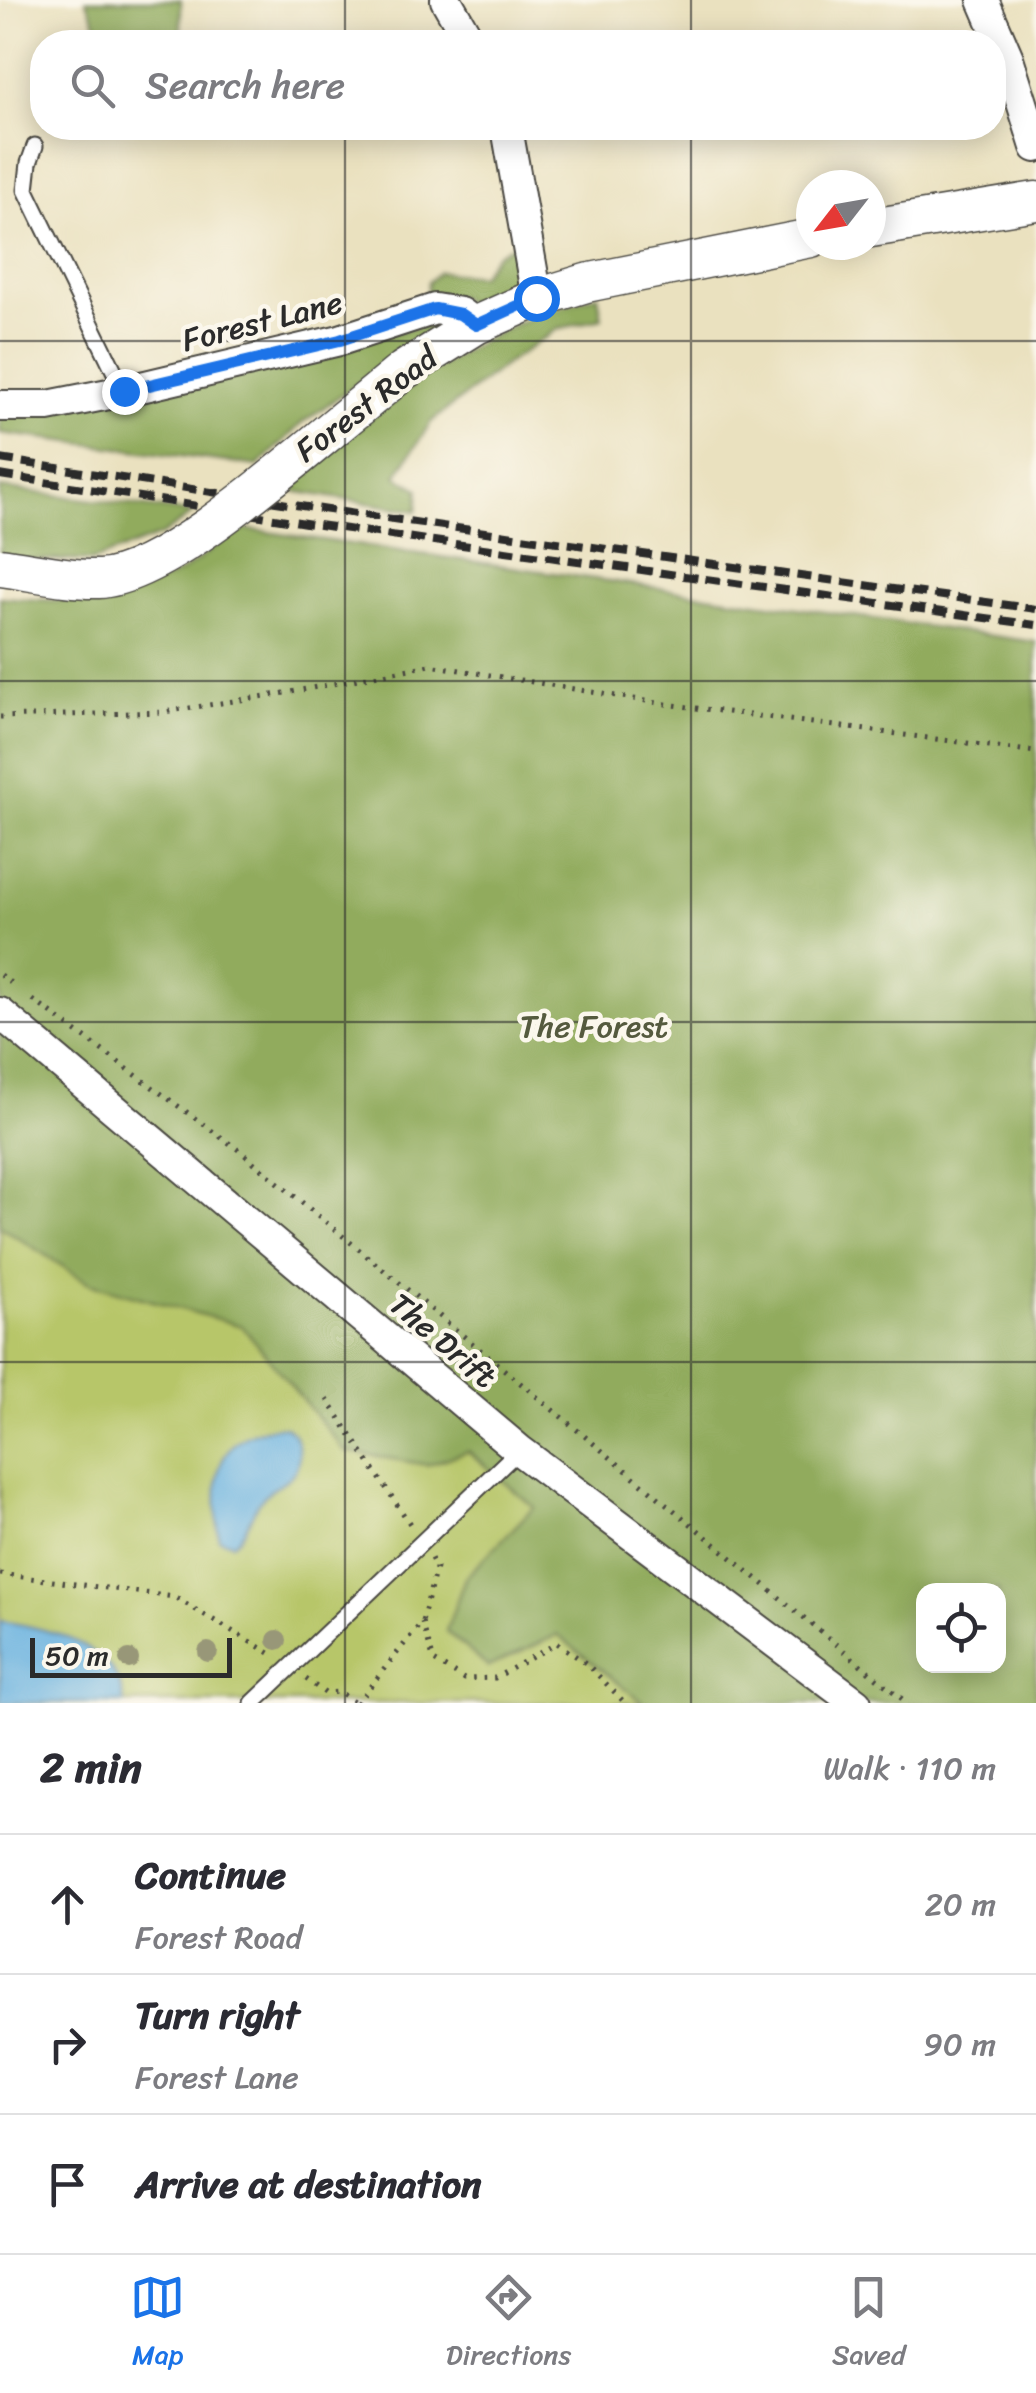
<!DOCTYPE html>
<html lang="en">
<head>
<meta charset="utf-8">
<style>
  :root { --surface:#fff; --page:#f2f2f3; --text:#2b2b33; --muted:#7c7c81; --line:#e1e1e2; --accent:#1a73e8 }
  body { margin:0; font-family:Sriracha,sans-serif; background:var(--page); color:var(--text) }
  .controls { position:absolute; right:30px; bottom:30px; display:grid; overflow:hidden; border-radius:20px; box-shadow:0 5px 25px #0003 }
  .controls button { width:90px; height:90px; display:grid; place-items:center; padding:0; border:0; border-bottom:2px solid var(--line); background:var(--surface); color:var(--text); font:50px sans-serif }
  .compass { position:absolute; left:796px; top:170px; width:90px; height:90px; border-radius:50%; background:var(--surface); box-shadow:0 5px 25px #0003; rotate:239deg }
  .scale { position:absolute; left:30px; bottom:25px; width:202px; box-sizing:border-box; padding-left:10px; border:5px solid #2b2b2b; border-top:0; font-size:28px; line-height:35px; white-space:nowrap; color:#2b2b2b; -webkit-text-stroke:8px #fbf7ec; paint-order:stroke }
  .stop { position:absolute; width:30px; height:30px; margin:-22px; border:8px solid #1a73e8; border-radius:50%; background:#fff }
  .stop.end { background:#1a73e8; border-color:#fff; box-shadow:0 2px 10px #0008 }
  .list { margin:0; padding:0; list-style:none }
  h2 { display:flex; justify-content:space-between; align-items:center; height:130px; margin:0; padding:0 40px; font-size:42px }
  h2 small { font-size:32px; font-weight:400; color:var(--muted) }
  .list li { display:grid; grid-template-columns:65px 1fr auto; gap:30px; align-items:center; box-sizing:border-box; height:140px; padding:0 40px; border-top:2px solid var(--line) }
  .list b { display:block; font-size:38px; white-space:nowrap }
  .list p { margin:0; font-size:32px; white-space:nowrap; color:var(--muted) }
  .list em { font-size:32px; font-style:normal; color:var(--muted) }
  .icon { flex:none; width:55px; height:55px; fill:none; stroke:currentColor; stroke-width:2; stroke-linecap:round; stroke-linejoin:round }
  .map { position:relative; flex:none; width:1036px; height:1703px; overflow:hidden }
  .search { position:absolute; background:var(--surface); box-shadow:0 5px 25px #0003; left:30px; right:30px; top:30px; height:110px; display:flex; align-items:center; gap:25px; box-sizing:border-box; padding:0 35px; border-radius:40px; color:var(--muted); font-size:38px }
  .sheet { height:550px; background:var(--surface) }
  nav { display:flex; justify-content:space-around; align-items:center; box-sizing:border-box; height:140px; border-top:2px solid var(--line); background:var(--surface); font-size:28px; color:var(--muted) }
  nav a { display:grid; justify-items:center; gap:5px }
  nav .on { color:var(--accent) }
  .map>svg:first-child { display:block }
</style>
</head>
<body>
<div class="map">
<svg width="1036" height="1703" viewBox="0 0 1036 1703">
  <rect width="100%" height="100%" fill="#fbf7ec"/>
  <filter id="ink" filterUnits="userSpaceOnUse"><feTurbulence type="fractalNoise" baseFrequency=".01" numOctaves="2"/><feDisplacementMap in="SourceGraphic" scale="20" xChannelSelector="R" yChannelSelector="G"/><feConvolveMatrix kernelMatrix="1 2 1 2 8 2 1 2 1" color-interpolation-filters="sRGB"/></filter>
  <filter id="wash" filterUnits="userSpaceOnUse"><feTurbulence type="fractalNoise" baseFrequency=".0048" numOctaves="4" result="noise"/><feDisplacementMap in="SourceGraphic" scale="40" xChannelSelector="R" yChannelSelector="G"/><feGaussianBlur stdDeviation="2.25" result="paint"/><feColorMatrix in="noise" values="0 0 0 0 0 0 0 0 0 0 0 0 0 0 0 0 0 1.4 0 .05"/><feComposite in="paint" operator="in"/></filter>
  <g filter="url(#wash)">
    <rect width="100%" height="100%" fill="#eae1bf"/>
    <polygon fill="#b7c669" stroke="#71784a" stroke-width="2.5" points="0,1031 774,1703 0,1703"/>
    <g fill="#91ab5d" stroke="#5e6b44" stroke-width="2.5" fill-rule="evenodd">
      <polygon points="86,0 181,0 181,42 123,42 100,32"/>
      <polygon points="517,242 526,291 478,312 459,297 426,300 428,282 439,272 480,276 494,256"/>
      <path d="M598 295 602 318 558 329 506 364 431 422 396 476 419 489 417 511 286 490C347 436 417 375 490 337 523 318 562 307 598 295Z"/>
      <polygon points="437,323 447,329 373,372 302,423 258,466 0,433 0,415"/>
      <polygon points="0,488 193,513 162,535 92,561 0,559"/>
      <path d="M239 528 1036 642V1703H644L557 1635 488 1667 446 1631 465 1578 534 1507 468 1451 427 1465 345 1451 242 1326 89 1283 0 1226V597C66 603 123 604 182 571 202 559 220 542 239 528ZM924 1590H998V1666H924Z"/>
    </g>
    <g fill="#67b1df" stroke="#496e85" stroke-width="2.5">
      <path d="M285 1426C294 1432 296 1436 298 1446 304 1483 274 1480 259 1502 249 1517 248 1531 233 1543L219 1539C213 1476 211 1432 285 1426Z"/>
      <path d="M0 1621C48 1628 119 1645 124 1703H0Z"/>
    </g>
  </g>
  <g filter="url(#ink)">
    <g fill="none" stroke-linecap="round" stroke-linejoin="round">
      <defs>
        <g id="service">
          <polyline points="35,146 29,163 26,190 124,391"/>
          <polyline points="253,1703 519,1450"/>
        </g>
        <g id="minor">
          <polyline points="446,0 470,42"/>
          <polyline points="983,0 1008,58 1036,147"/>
          <polyline points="507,128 537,298"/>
          <polyline points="0,406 48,406 124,391 340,340 435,309 460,313 476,325"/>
          <polyline points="0,1013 519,1450 856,1703"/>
        </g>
        <g id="tertiary">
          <polyline points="871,228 1036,201"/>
          <polyline points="358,408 404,370 476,325 537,298 586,283 811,238"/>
        </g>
      </defs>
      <use href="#service" stroke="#484641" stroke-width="19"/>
      <use href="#minor" stroke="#484641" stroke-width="34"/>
      <use href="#tertiary" stroke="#484641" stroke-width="41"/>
      <g stroke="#484641" stroke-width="5" stroke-dasharray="2.5 8" stroke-linecap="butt">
        <polyline points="0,717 164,712 291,692 430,665 658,703 1036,752"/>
        <polyline points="0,975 16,987"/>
        <polyline points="33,1000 240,1151 907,1703"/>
        <polyline points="327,1399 412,1527"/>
        <polyline points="0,1574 174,1597 273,1655"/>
        <polyline points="422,1622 434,1661 464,1679 495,1678 557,1643 587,1664 625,1703"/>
        <polyline points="306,1679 325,1693 340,1692 355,1703"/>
        <polyline points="357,1703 422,1622 436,1568 431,1558"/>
      </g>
      <use href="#service" stroke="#fff" stroke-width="15"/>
      <use href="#minor" stroke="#fff" stroke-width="30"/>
      <use href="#tertiary" stroke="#fff" stroke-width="38"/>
      <g stroke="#2b2b2b" stroke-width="8" stroke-dasharray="15 8" stroke-linecap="butt">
        <polyline points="0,459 314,508 1036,609"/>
        <polyline points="0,475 312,524 1036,625"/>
      </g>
      <defs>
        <path id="tertiary-bridge" d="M0 567C32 571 67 580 99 579 167 576 301 453 358 408"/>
      </defs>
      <use href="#tertiary-bridge" stroke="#484641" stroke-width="41" stroke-linecap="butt"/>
      <use href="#tertiary-bridge" stroke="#fff" stroke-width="38"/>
    </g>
    <g fill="#989778">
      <circle cx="277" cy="1640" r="10"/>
      <circle cx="208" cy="1652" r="10"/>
      <circle cx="129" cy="1659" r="10"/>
    </g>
  </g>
  <g fill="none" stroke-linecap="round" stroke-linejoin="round" filter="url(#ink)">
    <polyline stroke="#1a73e8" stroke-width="12" points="124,391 340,340 435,309 460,314 476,325 536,298"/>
  </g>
  <path fill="none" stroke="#2b2b2b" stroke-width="2.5" stroke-opacity="0.55" d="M345 0V42M691 0V42M345 128V1703M691 128V1703M0 341H1036M0 681H1036M0 1022H1036M0 1362H1036"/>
  <g text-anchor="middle" stroke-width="9" stroke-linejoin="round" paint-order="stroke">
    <g font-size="32" fill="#2b2b2b" stroke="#fbf7ec">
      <text transform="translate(262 321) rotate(-14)" y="11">Forest Lane</text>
      <text transform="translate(366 404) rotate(-37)" y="11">Forest Road</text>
      <text transform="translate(443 1340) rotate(40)" y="11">The Drift</text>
    </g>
    <g font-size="32" fill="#555a3e" stroke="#fbf7ec">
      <text x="594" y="1037">The Forest</text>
    </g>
  </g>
</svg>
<div class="controls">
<button><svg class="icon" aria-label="locate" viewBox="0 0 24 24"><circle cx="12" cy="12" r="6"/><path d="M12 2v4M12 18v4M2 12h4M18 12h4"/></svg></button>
</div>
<svg class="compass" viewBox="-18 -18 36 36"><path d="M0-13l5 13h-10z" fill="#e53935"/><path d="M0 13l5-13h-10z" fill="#7c7c81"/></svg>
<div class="scale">50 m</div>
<div class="stop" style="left:536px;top:298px"></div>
<div class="stop end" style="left:124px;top:391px"></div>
<div class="search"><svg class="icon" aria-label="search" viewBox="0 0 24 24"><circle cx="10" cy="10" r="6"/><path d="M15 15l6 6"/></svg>Search here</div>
</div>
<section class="sheet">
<h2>2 min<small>Walk · 110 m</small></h2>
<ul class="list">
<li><svg class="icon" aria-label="ahead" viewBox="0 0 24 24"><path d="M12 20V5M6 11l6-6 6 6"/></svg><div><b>Continue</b><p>Forest Road</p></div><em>20 m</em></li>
<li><svg class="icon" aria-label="right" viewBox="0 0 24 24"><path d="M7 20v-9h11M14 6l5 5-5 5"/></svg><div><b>Turn right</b><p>Forest Lane</p></div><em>90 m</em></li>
<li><svg class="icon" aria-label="arrive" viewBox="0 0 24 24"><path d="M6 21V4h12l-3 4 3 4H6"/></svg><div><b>Arrive at destination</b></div></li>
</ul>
</section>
<nav>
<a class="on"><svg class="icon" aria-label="map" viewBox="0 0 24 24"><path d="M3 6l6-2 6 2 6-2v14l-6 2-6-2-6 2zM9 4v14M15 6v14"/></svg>Map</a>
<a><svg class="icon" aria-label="directions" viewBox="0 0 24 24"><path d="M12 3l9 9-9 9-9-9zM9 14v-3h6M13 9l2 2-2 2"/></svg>Directions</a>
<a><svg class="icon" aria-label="saved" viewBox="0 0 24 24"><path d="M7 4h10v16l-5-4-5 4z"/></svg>Saved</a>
</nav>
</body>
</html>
